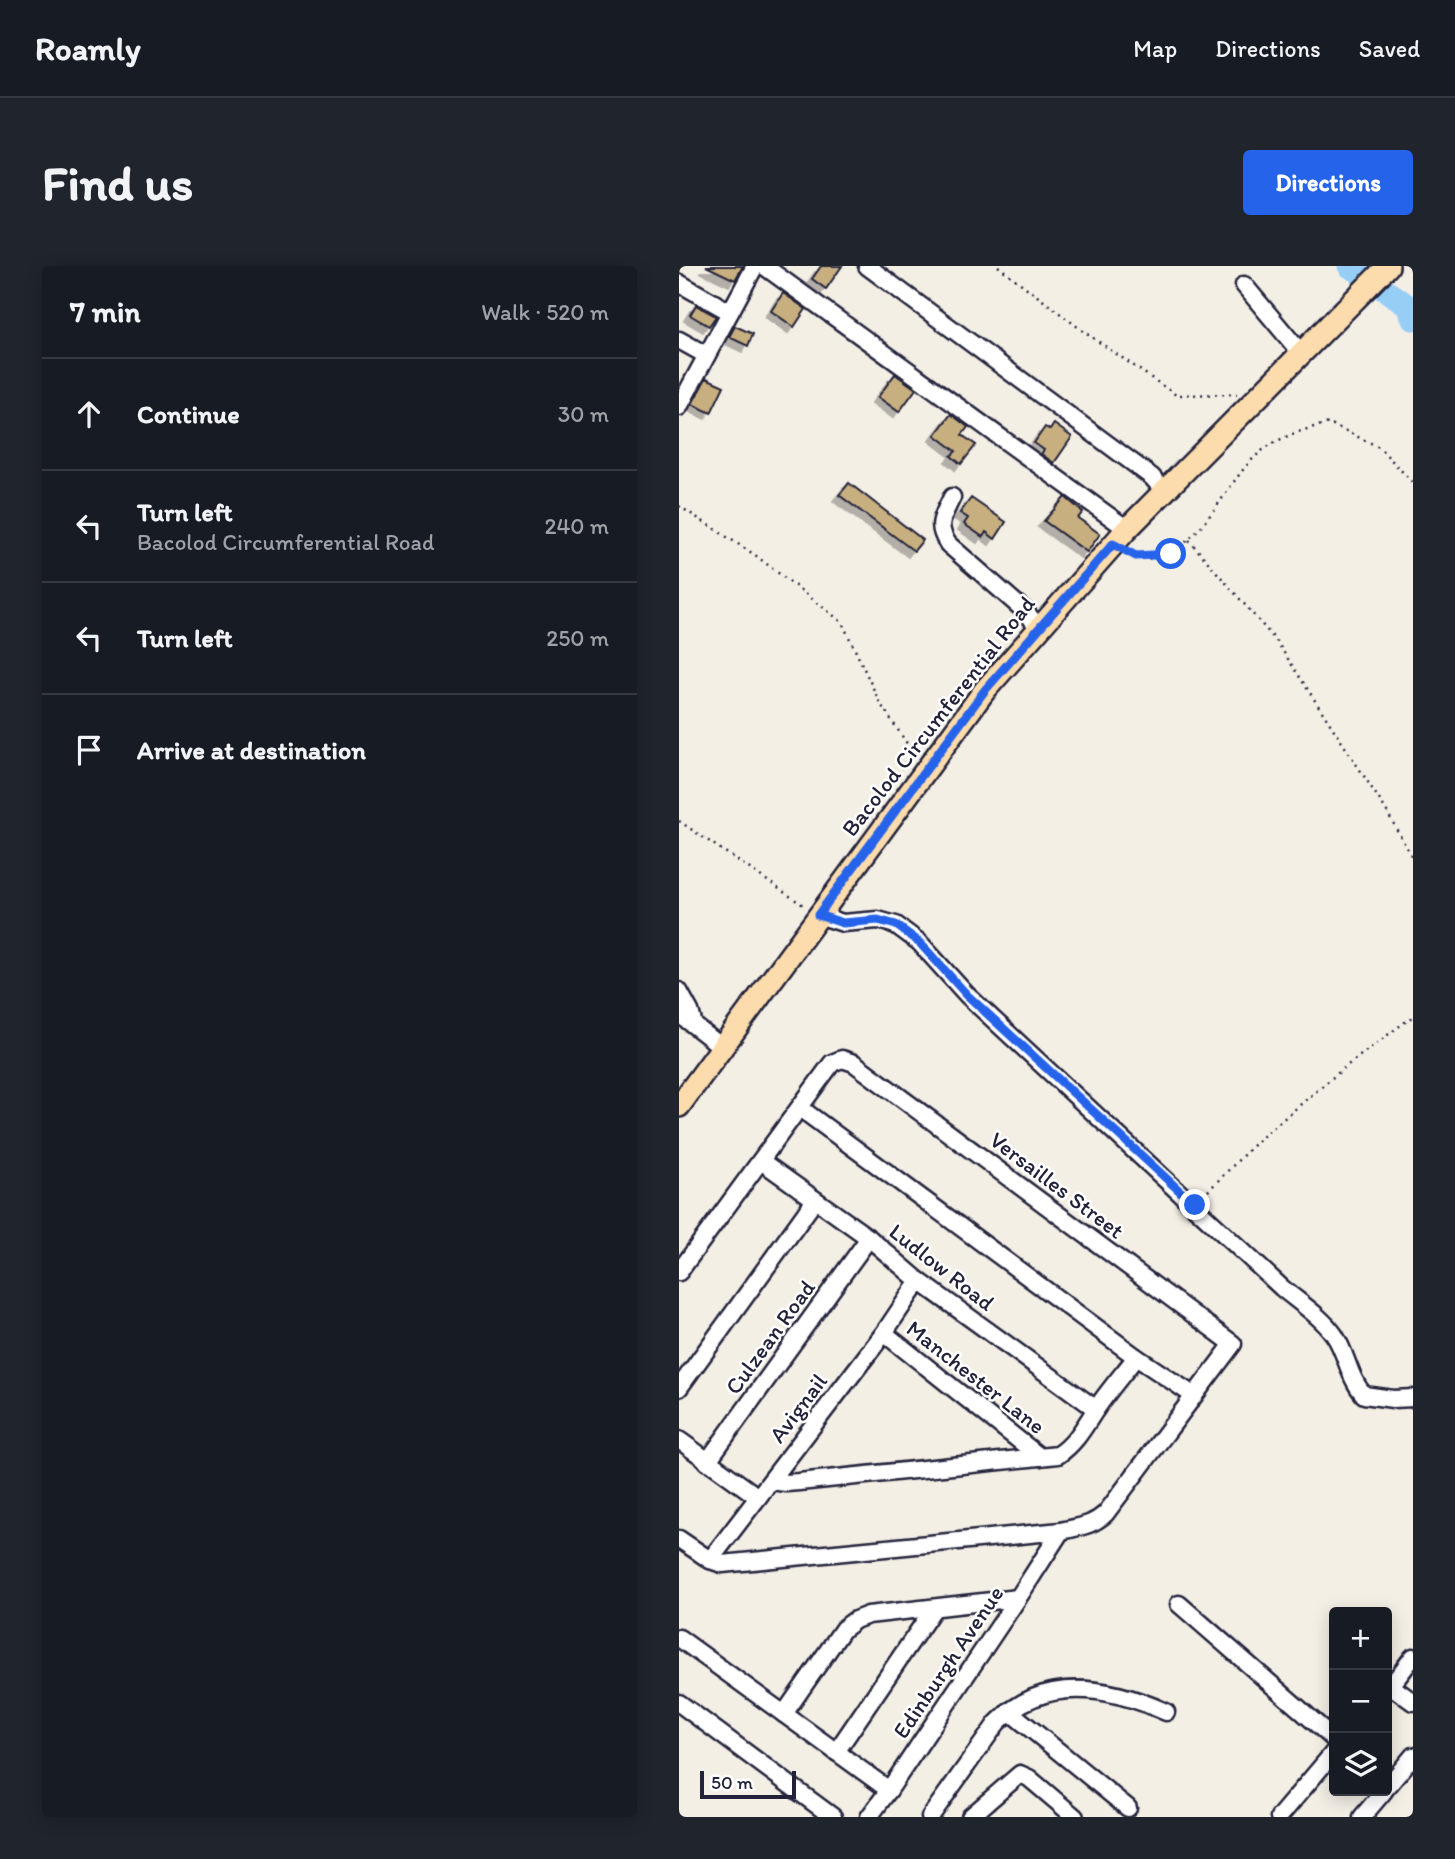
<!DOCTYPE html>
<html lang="en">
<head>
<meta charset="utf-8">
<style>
  :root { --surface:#171b24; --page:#20242c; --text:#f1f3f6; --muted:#9ea1a6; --line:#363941; --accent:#2563eb }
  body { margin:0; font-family:Itim,sans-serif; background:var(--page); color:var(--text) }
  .controls { position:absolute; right:21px; bottom:21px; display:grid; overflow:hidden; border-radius:7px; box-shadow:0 4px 18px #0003 }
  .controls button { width:63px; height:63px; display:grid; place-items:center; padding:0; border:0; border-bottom:2px solid var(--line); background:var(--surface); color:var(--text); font:35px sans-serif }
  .scale { position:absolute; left:21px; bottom:18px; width:96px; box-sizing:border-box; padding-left:7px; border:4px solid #22223b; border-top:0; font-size:19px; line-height:24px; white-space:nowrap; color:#22223b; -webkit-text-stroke:5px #fff; paint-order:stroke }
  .stop { position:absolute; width:21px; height:21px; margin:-16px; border:5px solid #2563eb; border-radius:50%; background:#fff }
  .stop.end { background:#2563eb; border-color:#fff; box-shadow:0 2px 7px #0008 }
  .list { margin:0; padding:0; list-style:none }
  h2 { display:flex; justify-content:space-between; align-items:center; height:91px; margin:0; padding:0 28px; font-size:30px }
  h2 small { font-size:23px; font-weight:400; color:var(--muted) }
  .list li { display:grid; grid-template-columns:46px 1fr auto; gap:21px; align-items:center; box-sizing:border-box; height:112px; padding:0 28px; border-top:2px solid var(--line) }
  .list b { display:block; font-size:26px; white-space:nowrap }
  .list p { margin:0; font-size:23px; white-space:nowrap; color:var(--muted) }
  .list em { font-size:23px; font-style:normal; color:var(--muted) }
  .icon { flex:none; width:38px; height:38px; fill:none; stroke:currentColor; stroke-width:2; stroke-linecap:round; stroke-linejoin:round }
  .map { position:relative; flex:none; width:734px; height:1551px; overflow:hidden; border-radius:7px }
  header { display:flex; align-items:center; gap:42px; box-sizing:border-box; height:98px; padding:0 35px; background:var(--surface); border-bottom:2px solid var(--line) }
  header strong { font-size:33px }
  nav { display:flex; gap:38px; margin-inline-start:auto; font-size:24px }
  .intro { display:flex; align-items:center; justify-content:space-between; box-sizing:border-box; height:168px; padding:0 42px }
  h1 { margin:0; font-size:49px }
  .button { padding:18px 32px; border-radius:7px; background:var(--accent); color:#fff; font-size:24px; font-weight:700 }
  main { display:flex; gap:42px; padding:0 42px }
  aside { flex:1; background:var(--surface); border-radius:7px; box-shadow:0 4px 18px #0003 }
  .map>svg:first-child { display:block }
</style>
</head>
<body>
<header>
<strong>Roamly</strong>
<nav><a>Map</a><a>Directions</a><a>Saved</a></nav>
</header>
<div class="intro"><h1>Find us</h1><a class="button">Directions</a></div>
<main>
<aside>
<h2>7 min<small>Walk · 520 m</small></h2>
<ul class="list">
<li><svg class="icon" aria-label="ahead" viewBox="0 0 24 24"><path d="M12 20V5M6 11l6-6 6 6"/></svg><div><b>Continue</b></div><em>30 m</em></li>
<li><svg class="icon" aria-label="left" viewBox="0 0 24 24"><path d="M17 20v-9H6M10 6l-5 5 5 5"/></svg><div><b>Turn left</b><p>Bacolod Circumferential Road</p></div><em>240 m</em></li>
<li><svg class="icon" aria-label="left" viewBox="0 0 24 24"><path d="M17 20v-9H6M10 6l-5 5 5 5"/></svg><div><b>Turn left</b></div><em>250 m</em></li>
<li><svg class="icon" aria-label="arrive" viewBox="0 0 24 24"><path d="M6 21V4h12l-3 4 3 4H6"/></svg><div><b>Arrive at destination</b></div></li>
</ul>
</aside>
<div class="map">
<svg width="734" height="1551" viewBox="0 0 734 1551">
  <defs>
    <filter id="shadow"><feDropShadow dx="-6" dy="6" stdDeviation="0" flood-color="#0004"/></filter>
  </defs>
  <rect width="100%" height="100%" fill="#f4efe5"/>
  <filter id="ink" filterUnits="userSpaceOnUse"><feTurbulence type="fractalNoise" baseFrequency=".0143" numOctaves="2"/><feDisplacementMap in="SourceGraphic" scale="14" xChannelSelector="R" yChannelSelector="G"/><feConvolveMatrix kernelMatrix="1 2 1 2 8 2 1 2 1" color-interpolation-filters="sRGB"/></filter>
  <g filter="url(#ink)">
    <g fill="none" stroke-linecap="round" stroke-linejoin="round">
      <polyline stroke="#97cef6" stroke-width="23" points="670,0 728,39 734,53"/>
    </g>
    <g fill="#c8af7f" stroke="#22223b" stroke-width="2" filter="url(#shadow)">
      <polygon points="27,0 64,0 56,14"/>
      <polygon points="142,0 163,0 147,23 133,13"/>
      <polygon points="104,27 127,43 115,61 92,45"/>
      <polygon points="17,39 37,50 30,60 11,49"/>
      <polygon points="56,60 74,68 69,80 50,71"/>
      <polygon points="216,108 237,123 220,146 199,131"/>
      <polygon points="27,112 45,120 32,147 13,138"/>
      <polygon points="272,148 289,161 283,169 297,179 282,198 272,190 277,185 256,169"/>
      <polygon points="375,158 393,171 375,197 362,188 365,184 355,177 366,161 371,164"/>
      <polygon points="170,217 244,274 235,285 160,229"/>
      <polygon points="386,231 404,246 399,252 421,268 408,286 365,255"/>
      <polygon points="292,232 327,256 316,273 307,266 304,271 285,258 289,252 281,247"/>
    </g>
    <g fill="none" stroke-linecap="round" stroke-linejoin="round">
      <defs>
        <g id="minor">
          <polyline points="85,0 448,263"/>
          <polyline points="188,0 473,211 486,226"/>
          <polyline points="0,17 51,46"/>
          <polyline points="565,19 621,86"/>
          <polyline points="0,74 27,89"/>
          <polyline points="0,141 76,0"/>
          <path d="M273 231C264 251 256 258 269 278L347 346 360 362"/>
          <path d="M139 649 164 657 199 654 217 659 240 676 288 729 603 1022C621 1037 643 1051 656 1070 668 1089 670 1112 685 1129L714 1133 734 1132"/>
          <polyline points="0,725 11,745 15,759"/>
          <polyline points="0,748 43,781"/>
          <polyline points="121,842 457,1091 514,1129"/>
          <polyline points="82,895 190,972 240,1015 417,1143"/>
          <path d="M0 1006 153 797 163 793 175 797 554 1078 427 1247C414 1260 399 1261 382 1265L43 1298 31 1294 0 1273"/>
          <polyline points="205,1067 361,1191"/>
          <polyline points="0,1122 136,934"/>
          <polyline points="0,1174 79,1231"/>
          <polyline points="28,1196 190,972"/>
          <path d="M92 1215 107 1217 120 1216 379 1189C397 1177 405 1161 417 1143 429 1125 444 1108 457 1091"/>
          <polyline points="31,1294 205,1067 240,1015"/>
          <polyline points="500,1338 655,1473"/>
          <polyline points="0,1372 210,1524"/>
          <polyline points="712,1420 734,1436"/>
          <polyline points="708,1425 734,1391"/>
          <polyline points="0,1437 154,1551"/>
          <polyline points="330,1445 449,1542"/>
          <polyline points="105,1448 164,1363 176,1354 189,1349 339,1332"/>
          <polyline points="157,1486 255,1342"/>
          <polyline points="708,1521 734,1490"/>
          <polyline points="190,1551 210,1524 339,1332 382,1265"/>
          <path d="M251 1551 318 1457C365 1408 431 1421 487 1446"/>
          <polyline points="291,1551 341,1508 350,1512 396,1551"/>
          <polyline points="600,1551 655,1486"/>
          <polyline points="683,1551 705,1525"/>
        </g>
        <polyline id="major" points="0,840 306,424 448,263 709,0"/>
      </defs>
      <use href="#minor" stroke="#22223b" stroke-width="21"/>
      <use href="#major" stroke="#22223b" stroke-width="26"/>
      <g stroke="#22223b" stroke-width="2.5" stroke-dasharray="2 5" stroke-linecap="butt">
        <polyline points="319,0 404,65 497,129 558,128"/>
        <polyline points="0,240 76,289 163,356 201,437 237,491"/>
        <polyline points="510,274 598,376 707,544 734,593"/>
        <path d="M449 286C502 316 541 228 569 198 591 173 619 165 650 157L700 181 734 217"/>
        <polyline points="0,555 127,641"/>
        <polyline points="524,930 577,876 666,801 734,750"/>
      </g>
      <use href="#minor" stroke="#fff" stroke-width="16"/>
      <use href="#major" stroke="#fcdcac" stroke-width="21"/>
    </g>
  </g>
  <g fill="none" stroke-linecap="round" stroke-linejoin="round" filter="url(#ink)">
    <polyline stroke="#2563eb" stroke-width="9" points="492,288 457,290 434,278 306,424 139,649 164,657 199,654 217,659 240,676 288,729 516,939"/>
  </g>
  <g text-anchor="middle" stroke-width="5" stroke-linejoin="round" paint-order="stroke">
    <g font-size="23" fill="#22223b" stroke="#fff">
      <text transform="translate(259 450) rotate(-52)" y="8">Bacolod Circumferential Road</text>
      <text transform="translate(378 919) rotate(37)" y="8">Versailles Street</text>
      <text transform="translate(263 1001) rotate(38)" y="8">Ludlow Road</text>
      <text transform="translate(91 1071) rotate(-54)" y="8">Culzean Road</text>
      <text transform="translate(297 1111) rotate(38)" y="8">Manchester Lane</text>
      <text transform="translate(119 1142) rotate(-53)" y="8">Avignail</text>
      <text transform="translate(269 1396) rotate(-56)" y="8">Edinburgh Avenue</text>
    </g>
  </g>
</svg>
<div class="controls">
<button>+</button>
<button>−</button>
<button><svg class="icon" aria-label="layers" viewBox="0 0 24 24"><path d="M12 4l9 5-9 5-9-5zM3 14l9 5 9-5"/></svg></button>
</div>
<div class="scale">50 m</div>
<div class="stop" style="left:492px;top:288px"></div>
<div class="stop end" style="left:516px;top:939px"></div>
</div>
</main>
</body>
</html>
